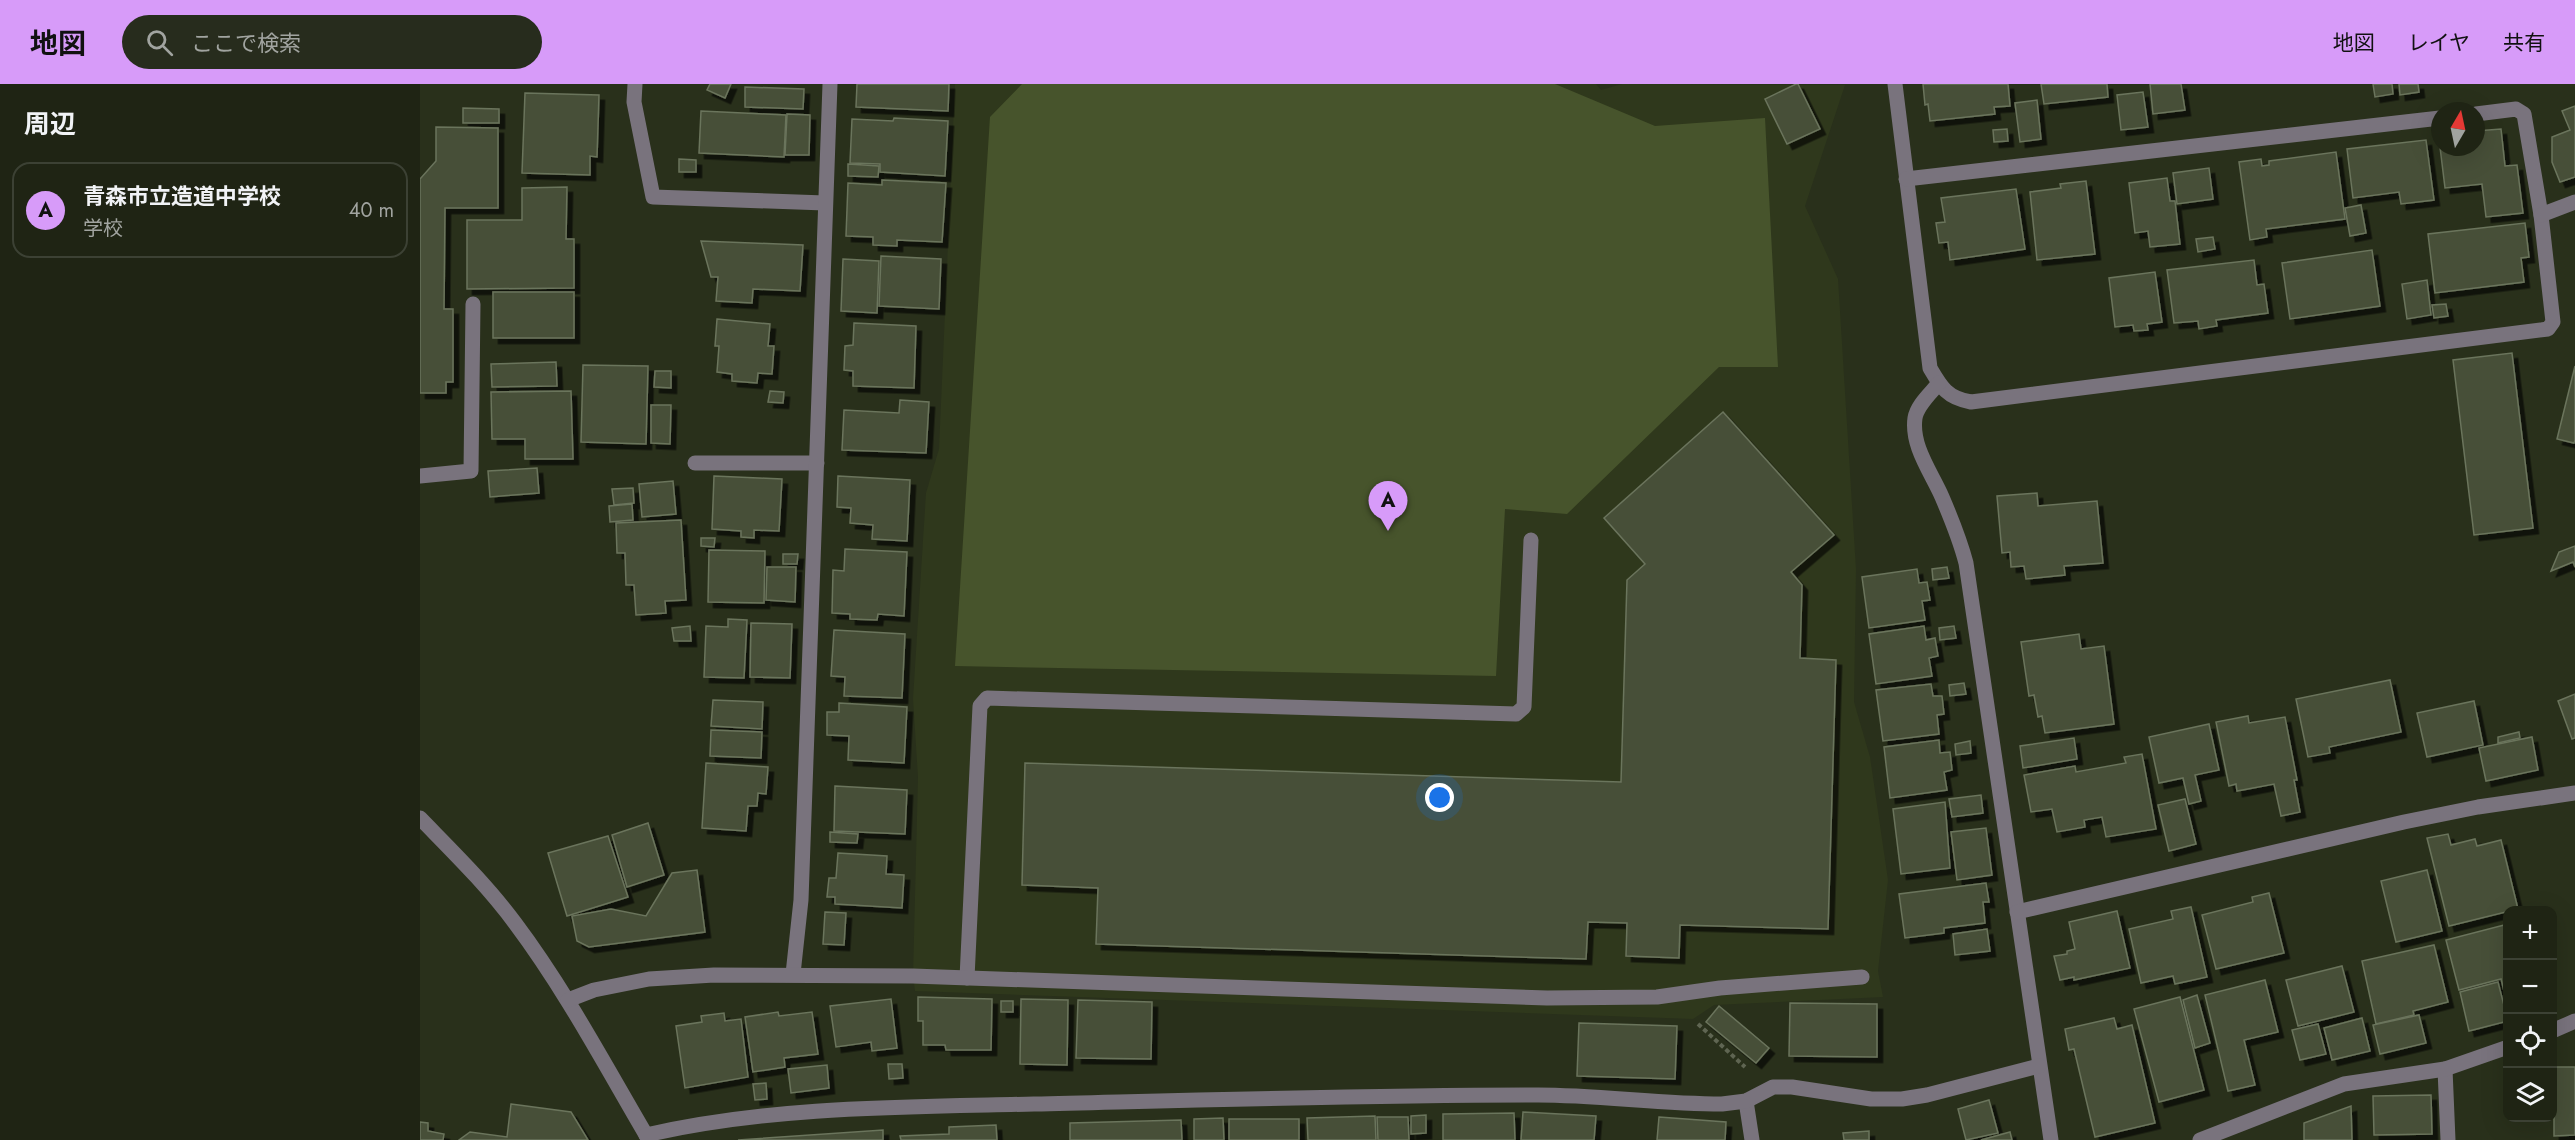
<!DOCTYPE html>
<html lang="ja">
<head>
<meta charset="utf-8">
<style>
  :root { --surface:#1f2414; --page:#272c1d; --text:#f1f3f6; --muted:#a1a4a0; --line:#3c4134; --accent:#d79bf9 }
  body { margin:0; font-family:Jost,"Noto Sans JP",sans-serif; background:var(--page); color:var(--text) }
  .controls { position:absolute; right:18px; bottom:18px; display:grid; overflow:hidden; border-radius:12px; box-shadow:0 6px 24px #0002 }
  .controls button { width:54px; height:54px; display:grid; place-items:center; padding:0; border:0; border-bottom:2px solid var(--line); background:var(--surface); color:var(--text); font:30px sans-serif }
  .compass { position:absolute; left:2011px; top:18px; width:54px; height:54px; border-radius:50%; background:var(--surface); box-shadow:0 6px 24px #0002; rotate:9deg }
  .you { position:absolute; left:1020px; top:714px; width:21px; height:21px; margin:-15px; border:4px solid #fff; border-radius:50%; background:#1a73e8; box-shadow:0 0 0 9px #1a73e833 }
  .badge { display:grid; place-items:center; width:39px; height:39px; border-radius:50%; background:var(--accent); color:#111; font-size:20px; font-weight:700 }
  .pin { position:absolute; translate:-50% -50px; filter:drop-shadow(0 2px 3px #0008) }
  .pin::after { content:''; position:absolute; top:32px; width:21px; height:18px; background:inherit; clip-path:polygon(0 0,100% 0,50% 100%) }
  .list { margin:0; padding:0; list-style:none }
  h2 { display:flex; justify-content:space-between; align-items:center; height:78px; margin:0; padding:0 24px; font-size:26px }
  h2 small { font-size:20px; font-weight:400; color:var(--muted) }
  .list li { display:grid; grid-template-columns:39px 1fr auto; gap:18px; align-items:center; box-sizing:border-box; height:96px; margin:0 12px 12px; padding:0 12px; border:2px solid var(--line); border-radius:18px }
  .list b { display:block; font-size:22px; white-space:nowrap }
  .list p { margin:0; font-size:20px; white-space:nowrap; color:var(--muted) }
  .list em { font-size:20px; font-style:normal; color:var(--muted) }
  .icon { flex:none; width:33px; height:33px; fill:none; stroke:currentColor; stroke-width:2; stroke-linecap:round; stroke-linejoin:round }
  .map { position:relative; flex:none; width:2155px; height:1056px; overflow:hidden }
  header { display:flex; align-items:center; gap:36px; box-sizing:border-box; height:84px; padding:0 30px; background:var(--accent); color:#111 }
  header strong { font-size:28px }
  nav { display:flex; gap:33px; margin-inline-start:auto; font-size:21px }
  .search { width:420px; height:54px; background:var(--page); display:flex; align-items:center; gap:15px; box-sizing:border-box; padding:0 21px; border-radius:33px; color:var(--muted); font-size:22px }
  main { display:flex }
  aside { flex:1; background:var(--surface) }
  .map>svg:first-child { display:block }
</style>
</head>
<body>
<header>
<strong>地図</strong>
<div class="search"><svg class="icon" aria-label="search" viewBox="0 0 24 24"><circle cx="10" cy="10" r="6"/><path d="M15 15l6 6"/></svg>ここで検索</div>
<nav><a>地図</a><a>レイヤ</a><a>共有</a></nav>
</header>
<main>
<aside>
<h2>周辺<small></small></h2>
<ul class="list">
<li><span class="badge">A</span><div><b>青森市立造道中学校</b><p>学校</p></div><em>40 m</em></li>
</ul>
</aside>
<div class="map">
<svg width="2155" height="1056" viewBox="0 0 2155 1056">
  <defs>
    <filter id="shadow"><feDropShadow dx="5.5" dy="5.5" stdDeviation="0" flood-color="#0009"/></filter>
  </defs>
  <rect width="100%" height="100%" fill="#29301b"/>
  <polygon fill="#2f381c" points="535,0 1176,0 1181,6 1202,0 1425,1 1385,122 1418,195 1436,485 1434,618 1450,673 1468,796 1458,887 1463,913 1294,921 1273,935 495,907 493,892 498,693 493,615 506,409 519,365"/>
  <polygon fill="#47542c" points="602,0 1135,0 1235,42 1345,34 1358,283 1299,283 1147,430 1085,425 1076,592 535,582 570,33"/>
  <g fill="#474f39" stroke="#6b745c" stroke-width="1.5" filter="url(#shadow)">
    <polygon points="290,0 311,0 305,14 287,6"/>
    <polygon points="437,0 529,0 528,27 436,23"/>
    <polygon points="1376,0 1378,0 1400,45 1367,60 1345,15"/>
    <polygon points="1503,0 1588,0 1590,22 1574,23 1575,30 1510,37 1508,20 1505,21"/>
    <polygon points="1621,0 1687,0 1688,13 1624,20"/>
    <polygon points="1730,0 1761,0 1765,26 1733,30"/>
    <polygon points="1953,0 1972,0 1973,10 1955,13"/>
    <polygon points="1979,0 1998,0 1999,8 1980,11"/>
    <polygon points="325,3 384,5 383,25 325,23"/>
    <polygon points="1723,8 1728,43 1701,46 1697,11"/>
    <polygon points="105,9 179,11 177,73 170,72 170,91 102,89"/>
    <polygon points="1617,16 1621,55 1600,58 1595,19"/>
    <polygon points="2155,22 2155,93 2140,98 2132,78 2132,53 2150,46 2142,27"/>
    <polygon points="43,24 79,25 79,39 43,39"/>
    <polygon points="281,27 366,31 364,73 279,69"/>
    <polygon points="367,30 390,31 389,71 365,71"/>
    <polygon points="474,34 528,37 525,92 460,88 460,80 430,79 432,35 473,37"/>
    <polygon points="16,43 78,44 78,124 25,124 24,225 33,225 33,298 26,298 26,309 0,309 0,95 16,77"/>
    <polygon points="1587,45 1588,57 1574,58 1573,46"/>
    <polygon points="2081,45 2085,82 2097,81 2103,129 2066,133 2062,100 2025,104 2020,63 2056,63 2056,47"/>
    <polygon points="2006,56 2014,116 1981,120 1979,108 1933,114 1927,65"/>
    <polygon points="1916,68 1925,135 1846,145 1847,153 1830,156 1819,78 1841,75 1842,82 1849,81 1849,77"/>
    <polygon points="259,75 276,76 276,88 259,88"/>
    <polygon points="428,80 459,82 458,93 428,92"/>
    <polygon points="1789,84 1793,115 1757,120 1753,89"/>
    <polygon points="1747,94 1750,117 1755,117 1760,160 1730,163 1728,147 1715,149 1709,99"/>
    <polygon points="462,96 526,99 522,158 477,156 477,162 453,161 453,153 426,152 428,99 462,101"/>
    <polygon points="1666,97 1675,170 1617,176 1610,108 1641,104 1640,100"/>
    <polygon points="147,103 146,155 154,155 154,204 47,205 47,136 102,136 102,104"/>
    <polygon points="1596,105 1605,165 1530,176 1528,158 1519,159 1516,139 1525,138 1521,114"/>
    <polygon points="1941,121 1946,149 1930,152 1925,124"/>
    <polygon points="2105,139 2109,173 2101,174 2104,198 2015,209 2008,150"/>
    <polygon points="1793,153 1795,165 1778,168 1776,155"/>
    <polygon points="281,157 383,161 380,207 333,205 332,219 296,217 298,193 291,193"/>
    <polygon points="1952,166 1960,222 1870,235 1862,179"/>
    <polygon points="461,172 521,175 519,225 459,222"/>
    <polygon points="423,175 459,177 457,229 421,227"/>
    <polygon points="1834,176 1837,201 1844,200 1848,229 1796,236 1797,242 1779,245 1778,237 1754,239 1747,186"/>
    <polygon points="1735,188 1742,238 1727,240 1728,246 1714,247 1713,241 1695,243 1689,194"/>
    <polygon points="2007,196 2011,231 1987,235 1982,200"/>
    <rect x="73" y="208" width="81" height="46"/>
    <polygon points="2026,220 2028,232 2014,234 2012,221"/>
    <polygon points="297,235 350,240 348,262 354,262 352,290 338,289 337,299 312,297 312,290 297,288 299,262 295,262"/>
    <polygon points="434,239 496,242 494,304 433,302 433,287 424,286 425,262 433,261"/>
    <polygon points="2092,269 2113,444 2054,451 2033,276"/>
    <polygon points="136,278 137,302 72,303 71,280"/>
    <polygon points="163,281 228,282 226,360 161,358"/>
    <polygon points="2155,282 2155,356 2154,359 2137,355"/>
    <polygon points="235,287 251,287 251,304 234,303"/>
    <polygon points="151,307 153,375 105,375 105,355 72,355 71,308"/>
    <polygon points="350,307 364,308 363,319 348,318"/>
    <polygon points="480,316 509,318 506,369 422,366 424,326 479,329"/>
    <polygon points="231,321 251,321 250,360 231,359"/>
    <polygon points="1303,328 1414,451 1371,488 1382,501 1380,574 1416,576 1408,845 1260,841 1259,874 1206,872 1207,839 1168,838 1166,875 676,860 678,804 602,801 605,679 1201,698 1207,496 1225,480 1184,434"/>
    <polygon points="117,384 119,409 70,413 68,387"/>
    <polygon points="294,392 362,395 359,447 334,446 334,454 321,453 321,447 292,445"/>
    <polygon points="418,392 490,396 487,457 452,455 453,441 430,439 431,424 417,423"/>
    <polygon points="253,397 256,430 222,433 219,400"/>
    <polygon points="213,404 214,419 194,421 192,405"/>
    <polygon points="1617,409 1618,422 1677,417 1683,479 1644,482 1645,491 1606,495 1604,482 1591,483 1590,468 1582,469 1577,412"/>
    <polygon points="212,420 213,436 190,438 189,422"/>
    <polygon points="261,436 266,516 245,517 246,529 216,531 214,501 206,501 205,469 197,469 196,439"/>
    <polygon points="281,454 295,454 294,463 281,462"/>
    <polygon points="2155,462 2155,483 2153,478 2131,487 2139,468"/>
    <polygon points="425,465 487,468 484,532 458,530 457,536 430,535 430,530 412,529 413,486 424,487"/>
    <polygon points="289,466 345,467 344,519 288,518"/>
    <polygon points="363,470 378,470 377,480 363,480"/>
    <polygon points="347,483 376,483 375,518 346,516"/>
    <polygon points="1527,483 1529,494 1513,496 1512,485"/>
    <polygon points="1497,485 1499,499 1507,498 1510,516 1502,517 1505,536 1449,544 1442,493"/>
    <polygon points="308,535 327,536 324,594 284,593 286,542 308,543"/>
    <polygon points="331,539 372,540 370,594 330,593"/>
    <polygon points="270,542 271,557 254,557 252,544"/>
    <polygon points="1504,542 1506,556 1515,554 1518,572 1509,574 1512,592 1456,600 1449,550"/>
    <polygon points="1534,542 1536,554 1520,556 1519,544"/>
    <polygon points="414,546 485,550 482,614 424,612 425,593 411,592"/>
    <polygon points="1659,550 1661,565 1684,562 1694,640 1625,649 1622,632 1618,633 1614,611 1609,612 1601,558"/>
    <polygon points="1970,596 1981,648 1909,663 1910,669 1888,673 1876,615"/>
    <polygon points="1544,599 1546,610 1530,612 1529,601"/>
    <polygon points="1511,600 1513,612 1522,612 1524,630 1517,631 1519,650 1463,657 1456,606"/>
    <polygon points="2155,610 2155,654 2152,655 2138,617"/>
    <polygon points="293,616 343,618 342,645 291,642"/>
    <polygon points="2054,617 2063,661 2007,673 1997,629"/>
    <polygon points="419,619 487,623 484,679 428,676 429,652 407,651 407,628 419,628"/>
    <polygon points="1828,632 1829,639 1865,633 1877,696 1874,696 1880,728 1861,732 1854,700 1817,707 1816,700 1809,702 1796,638"/>
    <polygon points="1789,640 1799,686 1775,691 1781,717 1769,720 1763,694 1739,699 1729,653"/>
    <polygon points="291,646 342,648 341,674 290,672"/>
    <polygon points="2099,648 2100,654 2078,659 2078,653"/>
    <polygon points="2112,653 2118,686 2066,697 2059,664"/>
    <polygon points="1654,654 1657,675 1603,684 1600,662"/>
    <polygon points="1519,656 1520,669 1530,668 1532,686 1524,688 1527,706 1470,714 1464,663"/>
    <polygon points="1550,657 1551,669 1536,671 1535,660"/>
    <polygon points="1722,670 1736,745 1686,753 1682,733 1664,736 1665,743 1637,748 1632,725 1611,728 1604,691 1655,682 1656,688 1706,679 1704,673"/>
    <polygon points="286,679 348,683 346,710 338,709 337,722 328,722 326,747 282,744"/>
    <polygon points="415,702 487,706 485,750 414,747"/>
    <polygon points="1561,711 1563,729 1532,733 1529,715"/>
    <polygon points="1765,715 1776,760 1749,767 1738,721"/>
    <polygon points="1525,718 1530,784 1481,790 1473,725"/>
    <polygon points="228,739 244,791 207,803 192,751"/>
    <polygon points="1566,744 1572,791 1537,796 1531,748"/>
    <polygon points="410,748 438,750 437,759 410,758"/>
    <polygon points="2028,750 2031,761 2055,755 2057,762 2081,756 2098,825 2029,842 2007,754"/>
    <polygon points="188,752 208,813 147,832 128,769"/>
    <polygon points="418,769 467,772 466,790 484,791 482,824 415,820 415,813 407,813 409,794 416,794"/>
    <polygon points="277,786 285,848 169,863 157,857 152,832 191,825 226,832 252,789"/>
    <polygon points="2007,786 2022,847 1976,858 1961,797"/>
    <polygon points="1566,799 1569,818 1563,818 1565,839 1524,844 1524,849 1485,854 1479,810"/>
    <polygon points="1849,809 1864,869 1796,885 1782,831 1833,818 1832,813"/>
    <polygon points="1771,823 1787,893 1755,900 1753,892 1721,899 1709,845 1753,835 1751,827"/>
    <polygon points="1697,827 1710,884 1654,896 1654,893 1640,896 1634,872 1647,870 1647,867 1655,865 1649,838"/>
    <polygon points="405,828 426,829 424,861 403,860"/>
    <polygon points="2088,840 2088,906 2084,907 2081,895 2039,906 2026,856"/>
    <polygon points="1567,845 1570,867 1535,871 1533,850"/>
    <polygon points="2014,861 2028,918 1993,927 1994,931 1956,940 1942,877"/>
    <polygon points="1922,882 1934,928 1878,942 1866,896"/>
    <polygon points="1845,896 1858,948 1824,956 1835,1001 1808,1007 1785,911"/>
    <polygon points="2078,898 2088,937 2049,947 2040,908"/>
    <polygon points="1777,911 1790,959 1775,964 1763,916"/>
    <polygon points="498,913 572,915 571,966 526,966 525,961 503,961 503,937 498,937"/>
    <polygon points="1760,913 1784,1006 1739,1018 1714,925"/>
    <polygon points="471,915 477,964 452,967 451,958 416,963 410,922"/>
    <polygon points="601,915 648,916 647,981 600,980"/>
    <polygon points="658,916 732,918 731,975 656,974"/>
    <rect x="581" y="917" width="12" height="11"/>
    <polygon points="1370,919 1457,920 1457,973 1369,972"/>
    <polygon points="1299,922 1349,964 1336,979 1286,938"/>
    <polygon points="358,928 359,932 392,928 398,970 364,974 365,983 333,988 325,933"/>
    <polygon points="304,929 305,937 321,935 328,993 265,1004 256,942 282,938 281,932"/>
    <polygon points="1999,931 2006,959 1960,970 1953,941"/>
    <polygon points="1694,934 1697,945 1712,941 1735,1039 1675,1053 1654,965 1649,966 1645,945"/>
    <polygon points="1942,934 1950,967 1912,976 1904,944"/>
    <polygon points="1159,939 1257,942 1255,995 1157,992"/>
    <polygon points="1898,940 1906,970 1880,976 1872,946"/>
    <polygon points="468,980 482,980 483,994 469,995"/>
    <polygon points="407,981 409,1004 371,1009 368,985"/>
    <polygon points="2134,983 2155,983 2155,1051 2134,1052"/>
    <polygon points="346,999 347,1015 335,1016 333,1000"/>
    <polygon points="2011,1011 2012,1050 1954,1051 1953,1012"/>
    <polygon points="1569,1016 1578,1049 1546,1056 1538,1025"/>
    <polygon points="91,1020 151,1028 168,1056 39,1056 50,1048 87,1053"/>
    <polygon points="1931,1022 1932,1056 1884,1056 1884,1039"/>
    <polygon points="1103,1028 1176,1032 1174,1056 1101,1056"/>
    <polygon points="1094,1029 1095,1056 1023,1056 1023,1030"/>
    <polygon points="1006,1031 1006,1049 991,1050 991,1032"/>
    <polygon points="955,1032 956,1056 888,1056 887,1034"/>
    <polygon points="957,1033 988,1033 989,1056 958,1056"/>
    <polygon points="1239,1033 1306,1038 1305,1056 1237,1056"/>
    <polygon points="803,1034 804,1056 774,1056 774,1035"/>
    <rect x="809" y="1035" width="70" height="21"/>
    <polygon points="761,1036 762,1056 650,1056 650,1039"/>
    <polygon points="0,1038 8,1039 8,1047 24,1050 23,1056 0,1056"/>
    <polygon points="576,1041 577,1056 481,1056 480,1052 529,1050 529,1043"/>
    <polygon points="463,1046 463,1056 318,1056"/>
    <polygon points="1449,1047 1449,1056 1424,1056 1423,1049"/>
    <polygon points="1590,1048 1592,1056 1561,1056"/>
  </g>
  <g fill="none" stroke-linecap="round" stroke-linejoin="round">
    <polyline stroke="#5f6552" stroke-width="4" stroke-dasharray="4.5 3" stroke-linecap="butt" points="1278,940 1325,983"/>
    <g stroke="#79737d" stroke-width="15">
      <polyline points="215,0 214,18 233,113 405,119"/>
      <path d="M1475 0 1510 284C1521 303 1527 314 1551 318L2128 245 2133 238 2121 131 2104 30 2096 25 2056 30"/>
      <polyline points="1486,95 2020,34"/>
      <polyline points="2121,131 2155,118"/>
      <path d="M1519 299C1511 309 1497 321 1495 334 1491 362 1511 388 1522 413 1531 434 1540 456 1546 479L1631 1056"/>
      <polyline points="275,379 397,379"/>
      <polyline points="0,392 51,387 53,220"/>
      <path d="M0 734C33 768 67 801 95 839 146 907 186 983 229 1056"/>
      <polyline points="1597,828 1984,738 2058,723 2155,709"/>
      <polyline points="373,890 381,816 410,0"/>
      <polyline points="547,894 560,622 567,614 1096,630 1104,623 1111,456"/>
      <polyline points="148,916 174,906 229,895 294,891 493,892 1127,914 1237,913 1300,904 1442,893"/>
      <polyline points="2132,947 2155,937"/>
      <polyline points="2025,985 2028,1056"/>
      <polyline points="1326,1017 1332,1056"/>
      <path d="M226 1051C353 1022 484 1023 614 1020 782 1016 950 1011 1118 1011 1179 1011 1240 1020 1302 1020L1326 1017 1353 1003H1372L1451 1015H1482L1507 1011 1619 982"/>
      <polyline points="1780,1056 1924,1000 2025,985 2088,963"/>
    </g>
  </g>
</svg>
<div class="controls">
<button>+</button>
<button>−</button>
<button><svg class="icon" aria-label="locate" viewBox="0 0 24 24"><circle cx="12" cy="12" r="6"/><path d="M12 2v4M12 18v4M2 12h4M18 12h4"/></svg></button>
<button><svg class="icon" aria-label="layers" viewBox="0 0 24 24"><path d="M12 4l9 5-9 5-9-5zM3 14l9 5 9-5"/></svg></button>
</div>
<svg class="compass" viewBox="-18 -18 36 36"><path d="M0-13l5 13h-10z" fill="#e53935"/><path d="M0 13l5-13h-10z" fill="#a1a4a0"/></svg>
<div class="you"></div>
<div class="pin badge" style="left:968px;top:447px">A</div>
</div>
</main>
</body>
</html>
